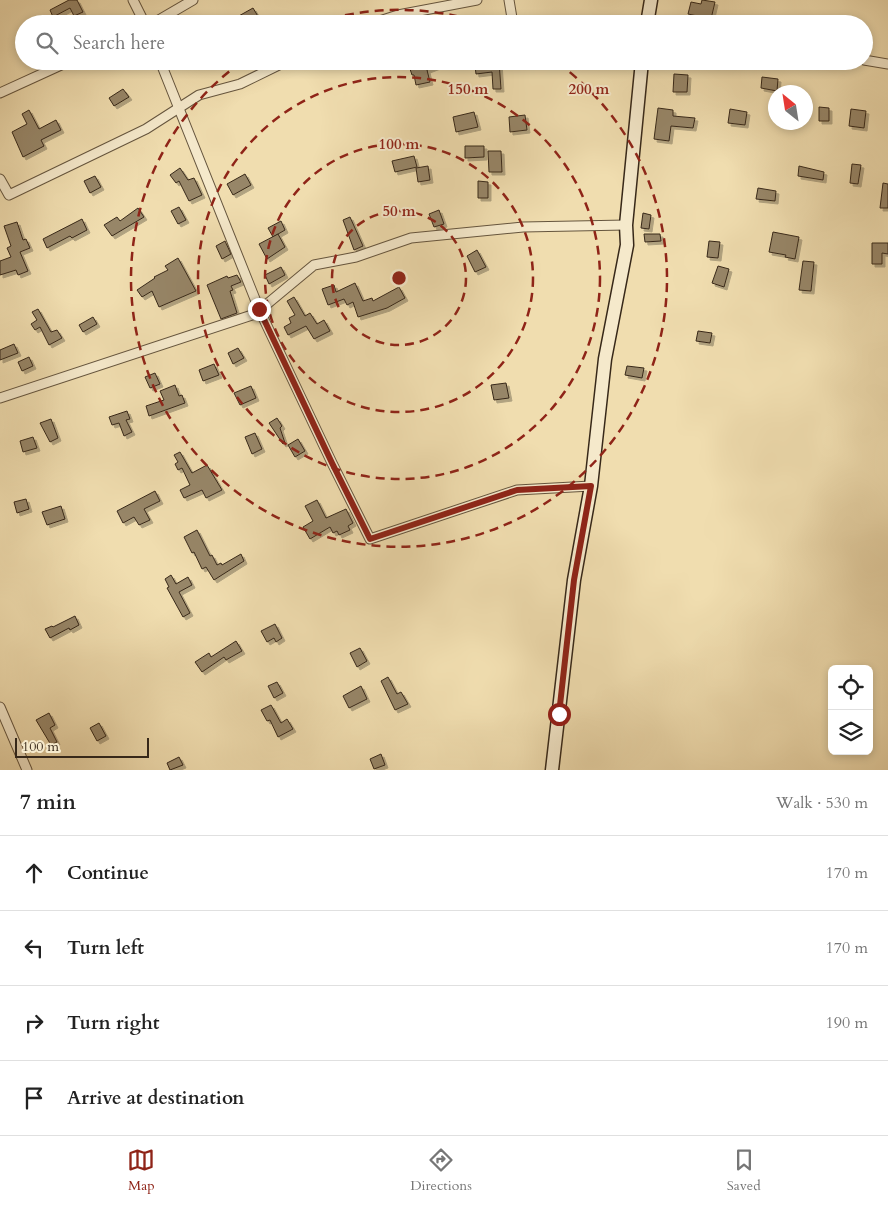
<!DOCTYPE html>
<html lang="en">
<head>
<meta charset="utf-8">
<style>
  :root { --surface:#fff; --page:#f2f2f2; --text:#222; --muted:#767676; --line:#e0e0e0; --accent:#8f2418 }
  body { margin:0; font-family:Cardo,serif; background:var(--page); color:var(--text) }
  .controls { position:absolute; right:15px; bottom:15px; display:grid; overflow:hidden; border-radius:8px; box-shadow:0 2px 8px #0003 }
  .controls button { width:45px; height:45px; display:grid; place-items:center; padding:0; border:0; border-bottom:1px solid var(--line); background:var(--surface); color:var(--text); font:25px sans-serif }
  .compass { position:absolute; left:768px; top:85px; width:45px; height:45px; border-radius:50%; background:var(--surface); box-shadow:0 2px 8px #0003; rotate:330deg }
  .scale { position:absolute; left:15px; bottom:12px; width:134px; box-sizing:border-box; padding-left:5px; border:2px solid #372819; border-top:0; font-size:14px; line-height:18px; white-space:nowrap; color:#372819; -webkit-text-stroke:4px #f5e9cb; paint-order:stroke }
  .stop { position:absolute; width:15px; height:15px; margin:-11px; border:4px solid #8f2418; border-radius:50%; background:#fff }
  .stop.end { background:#8f2418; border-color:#fff; box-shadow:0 1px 5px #0008 }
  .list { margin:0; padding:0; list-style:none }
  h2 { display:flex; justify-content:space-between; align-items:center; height:65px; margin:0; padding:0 20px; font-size:21px }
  h2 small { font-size:16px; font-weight:400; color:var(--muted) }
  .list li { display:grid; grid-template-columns:32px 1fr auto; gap:15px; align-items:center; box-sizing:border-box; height:75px; padding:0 20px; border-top:1px solid var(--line) }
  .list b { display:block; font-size:19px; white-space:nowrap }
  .list em { font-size:16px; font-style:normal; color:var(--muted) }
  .icon { flex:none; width:28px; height:28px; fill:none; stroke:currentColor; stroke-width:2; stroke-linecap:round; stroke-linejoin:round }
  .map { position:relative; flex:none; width:888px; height:770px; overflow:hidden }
  .search { position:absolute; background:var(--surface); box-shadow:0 2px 8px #0003; left:15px; right:15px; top:15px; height:55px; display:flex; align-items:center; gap:12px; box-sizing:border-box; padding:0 18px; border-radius:28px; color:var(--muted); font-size:19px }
  .sheet { height:365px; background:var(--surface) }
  nav { display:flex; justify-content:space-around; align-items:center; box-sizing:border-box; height:70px; border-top:1px solid var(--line); background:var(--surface); font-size:14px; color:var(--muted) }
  nav a { display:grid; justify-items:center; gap:2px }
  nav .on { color:var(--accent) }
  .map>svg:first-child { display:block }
</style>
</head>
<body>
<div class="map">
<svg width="888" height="770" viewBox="0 0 888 770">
  <defs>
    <filter id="shadow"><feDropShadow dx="3" dy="3" stdDeviation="0" flood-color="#0004"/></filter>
  </defs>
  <rect width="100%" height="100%" fill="#f0ddaf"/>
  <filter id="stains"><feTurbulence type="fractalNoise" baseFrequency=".004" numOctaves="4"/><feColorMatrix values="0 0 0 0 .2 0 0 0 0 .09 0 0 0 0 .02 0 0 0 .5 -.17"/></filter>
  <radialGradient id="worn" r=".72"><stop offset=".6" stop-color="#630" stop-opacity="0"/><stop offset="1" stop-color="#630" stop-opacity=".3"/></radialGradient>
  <g fill="#978667" stroke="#372819" filter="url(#shadow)">
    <polygon points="69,0 77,0 83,12 74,16 70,8 53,17 50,10"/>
    <polygon points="702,0 715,2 711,19 688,14 691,2 701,4"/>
    <polygon points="253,8 259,18 249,24 241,24 237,17"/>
    <polygon points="414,61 448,61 448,62 427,70 430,82 416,85 414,75 412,75 408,63"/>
    <polygon points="491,61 499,61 501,89 493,89 492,72 476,74 475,66 491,65"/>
    <polygon points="674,74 688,75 687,92 673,92"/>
    <polygon points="762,77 778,79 777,91 761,88"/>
    <polygon points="123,89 129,97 114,106 109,98"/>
    <polygon points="819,107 829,108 829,121 819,121"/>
    <polygon points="658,108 673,110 673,116 695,118 693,128 671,126 669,141 654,139"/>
    <polygon points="730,109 747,112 745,125 728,123"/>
    <polygon points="851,109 866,111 864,128 849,126"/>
    <polygon points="29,110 39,129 56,120 61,130 41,140 44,146 23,157 12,132 27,124 22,114"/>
    <polygon points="474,112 478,127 456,132 453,117"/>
    <polygon points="525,115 527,130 510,132 509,117"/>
    <polygon points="465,146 484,146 484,157 465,158"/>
    <polygon points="488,151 501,151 502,172 489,172"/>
    <polygon points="414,156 417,167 395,172 392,161"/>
    <polygon points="852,164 861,165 858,184 850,183"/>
    <polygon points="428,166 430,180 418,182 416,168"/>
    <polygon points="799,166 824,172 823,180 798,176"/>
    <polygon points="180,168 188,180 194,178 202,195 189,201 179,181 176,183 170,175"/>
    <polygon points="245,174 251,185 233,195 227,184"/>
    <polygon points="95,176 101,187 90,193 84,181"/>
    <polygon points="478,181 488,182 488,198 478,198"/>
    <polygon points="883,183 888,184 888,208 880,208"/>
    <polygon points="758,188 776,191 775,201 756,199"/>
    <polygon points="179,207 186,220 178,224 171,211"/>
    <polygon points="138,208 144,217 112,236 104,225 117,217 120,221"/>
    <polygon points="439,210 444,224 434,227 429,214"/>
    <polygon points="643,213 651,215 649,229 641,228"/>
    <polygon points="350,217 363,246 354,250 343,220"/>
    <polygon points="82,219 87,230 72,238 70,236 47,248 43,239"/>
    <polygon points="281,221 285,230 273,237 268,228"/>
    <polygon points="17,222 23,240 26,239 30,248 20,252 28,271 18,275 16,270 0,275 0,261 11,257 7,248 11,246 4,226"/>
    <polygon points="773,232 799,237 795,259 785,257 786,255 769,252"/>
    <polygon points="278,234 285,247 267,259 259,244"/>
    <polygon points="644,234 660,234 661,241 645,242"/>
    <polygon points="225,241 231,254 222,259 216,246"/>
    <polygon points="709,241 720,242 718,258 707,257"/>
    <polygon points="872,243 888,243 888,254 882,253 882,264 872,264"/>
    <polygon points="477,250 486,267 475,272 467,256"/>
    <polygon points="178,258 196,291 159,307 152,291 142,297 137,290 155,278 154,277 168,270 165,266"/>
    <polygon points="803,261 814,262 811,291 799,290"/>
    <polygon points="718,266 729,269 724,287 712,283"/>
    <polygon points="281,267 285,275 269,284 265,275"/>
    <polygon points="237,275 241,282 231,286 233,290 230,291 237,313 221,319 207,285 227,276 228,278"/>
    <polygon points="355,283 363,301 372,298 373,301 399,287 405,298 387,308 358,317 353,302 347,305 344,299 328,305 322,289 334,285 336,292"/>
    <polygon points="294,297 305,316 310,313 317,324 324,320 330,331 314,339 306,326 288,335 284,327 291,323 289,318 295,315 287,301"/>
    <polygon points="38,309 51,332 57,330 62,338 49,345 40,327 35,330 31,324 37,320 32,312"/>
    <polygon points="93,317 97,324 83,332 79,325"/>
    <polygon points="698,331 712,333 710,343 696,341"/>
    <polygon points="14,344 18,353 0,360 0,350"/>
    <polygon points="238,348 244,358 233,364 228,353"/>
    <polygon points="29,357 33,366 22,371 18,362"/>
    <polygon points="214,364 219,375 203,381 199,370"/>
    <polygon points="627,366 644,368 642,378 625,375"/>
    <polygon points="155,373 160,384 150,388 145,377"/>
    <polygon points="506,383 509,398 494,400 491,385"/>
    <polygon points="175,385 179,396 182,395 185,403 149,416 146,406 164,400 160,391"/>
    <polygon points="251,386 256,398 240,405 234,393"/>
    <polygon points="127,411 130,419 126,420 132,432 124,436 119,423 112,425 109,417"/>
    <polygon points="277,418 282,426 280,428 285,443 283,444 269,423"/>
    <polygon points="51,419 58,438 50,442 40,423"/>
    <polygon points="255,433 262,449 252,454 245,437"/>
    <polygon points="33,437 37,448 23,452 20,441"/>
    <polygon points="298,439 305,451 295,457 288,445"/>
    <polygon points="180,452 192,473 207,465 222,490 206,498 202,490 184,498 180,490 190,485 182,468 178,470 175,464 178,462 174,455"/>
    <polygon points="155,491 160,501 144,509 150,520 139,525 134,517 123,523 117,511"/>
    <polygon points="26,499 29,509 17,513 14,502"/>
    <polygon points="317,500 326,518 346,509 353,523 348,526 350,530 339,535 337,531 333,533 330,527 310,539 303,527 313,521 305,506"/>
    <polygon points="61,506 65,519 47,525 42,512"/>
    <polygon points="197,530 210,556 212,555 217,565 221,563 222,565 241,554 244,561 214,580 206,567 202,569 194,552 192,553 184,537"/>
    <polygon points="171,575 176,584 188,577 192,585 179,592 190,613 183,617 167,588 169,587 165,579"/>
    <polygon points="75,616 79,625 70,630 69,628 50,638 45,629 52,626 53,627"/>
    <polygon points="275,624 282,638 276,642 274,638 267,642 261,631"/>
    <polygon points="236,641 242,651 226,660 224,657 202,672 195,662 209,653 211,657"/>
    <polygon points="360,648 367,661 357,667 350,653"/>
    <polygon points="388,677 397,694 401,692 408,704 395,710 381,681"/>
    <polygon points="277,682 283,693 274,698 268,686"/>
    <polygon points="361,686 367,699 349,708 343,696"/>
    <polygon points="271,705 281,723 287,719 293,729 278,737 270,720 267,721 261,710"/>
    <polygon points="49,713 55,725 50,728 57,742 51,745 36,720"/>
    <polygon points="99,723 106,736 97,741 90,728"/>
    <polygon points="381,754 385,765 374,769 370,759"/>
    <polygon points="179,757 183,765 170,770 167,763"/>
  </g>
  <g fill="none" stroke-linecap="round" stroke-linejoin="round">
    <defs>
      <g id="street">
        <polyline points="133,0 145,24"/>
        <polyline points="509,0 513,24"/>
        <polyline points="152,24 193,0"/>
        <polyline points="370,24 398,15 477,0"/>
        <polyline points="864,60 888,64"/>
        <polyline points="160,61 259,309 332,463 370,539 517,490 591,486"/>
        <polyline points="0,93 70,61"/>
        <polyline points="0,179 9,195 146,129 199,95 240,84 287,61"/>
        <polyline points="0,398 255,314 314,265 356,257 411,238 523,227 626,225"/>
        <polyline points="0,707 27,770"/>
      </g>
      <g id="secondary">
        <polyline points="647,24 651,0"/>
        <polyline points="552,770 574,580 591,486 605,359 627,245 626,225 642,61"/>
      </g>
    </defs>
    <use href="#street" stroke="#65553e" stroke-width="11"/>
    <use href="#secondary" stroke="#372819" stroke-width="15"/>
    <use href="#street" stroke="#f5e9cb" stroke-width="9"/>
    <use href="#secondary" stroke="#f5e9cb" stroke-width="12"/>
  </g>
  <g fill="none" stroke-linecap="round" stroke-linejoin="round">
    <polyline stroke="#8f2418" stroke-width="6" points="259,309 332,463 370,539 517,490 591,486 574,580 559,714"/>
  </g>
  <g fill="none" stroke="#8f2418" stroke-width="2.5" stroke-dasharray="9 6">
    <circle cx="399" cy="278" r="67"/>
    <circle cx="399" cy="278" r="134"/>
    <circle cx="399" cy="278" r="201"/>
    <path d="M316 23A268 268 0 0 1 482 23M558 63A268 268 0 1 1 240 63"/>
  </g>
  <circle cx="399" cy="278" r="8" fill="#8f2418" stroke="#f5e9cb" stroke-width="2.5"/>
  <g font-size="15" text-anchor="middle" font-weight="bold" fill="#8f2418" stroke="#f5e9cb" stroke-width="4" stroke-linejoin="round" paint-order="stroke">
    <text x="589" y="94">200 m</text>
    <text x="468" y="94">150 m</text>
    <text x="399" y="149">100 m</text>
    <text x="399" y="216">50 m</text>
  </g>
  <rect width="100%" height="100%" filter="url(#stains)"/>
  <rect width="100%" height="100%" fill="url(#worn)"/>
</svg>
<div class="controls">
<button><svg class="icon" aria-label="locate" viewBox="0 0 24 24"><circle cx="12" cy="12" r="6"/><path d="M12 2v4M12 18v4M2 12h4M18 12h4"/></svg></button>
<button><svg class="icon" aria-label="layers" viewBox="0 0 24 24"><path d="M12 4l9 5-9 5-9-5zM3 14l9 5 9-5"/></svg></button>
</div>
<svg class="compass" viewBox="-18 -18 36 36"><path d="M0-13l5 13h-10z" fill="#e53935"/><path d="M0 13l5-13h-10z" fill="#767676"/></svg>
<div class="scale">100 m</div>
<div class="stop" style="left:559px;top:714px"></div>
<div class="stop end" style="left:259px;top:309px"></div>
<div class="search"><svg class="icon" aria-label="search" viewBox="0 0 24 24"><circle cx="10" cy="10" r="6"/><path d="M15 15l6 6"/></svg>Search here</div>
</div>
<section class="sheet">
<h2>7 min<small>Walk · 530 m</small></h2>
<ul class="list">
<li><svg class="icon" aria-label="ahead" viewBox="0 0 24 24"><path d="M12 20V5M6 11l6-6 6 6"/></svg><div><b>Continue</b></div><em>170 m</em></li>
<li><svg class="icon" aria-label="left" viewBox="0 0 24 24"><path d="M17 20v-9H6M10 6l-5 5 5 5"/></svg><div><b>Turn left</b></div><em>170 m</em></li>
<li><svg class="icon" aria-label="right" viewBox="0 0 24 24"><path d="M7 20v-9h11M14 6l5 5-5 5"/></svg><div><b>Turn right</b></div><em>190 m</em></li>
<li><svg class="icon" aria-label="arrive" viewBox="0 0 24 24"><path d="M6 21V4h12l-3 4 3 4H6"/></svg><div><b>Arrive at destination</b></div></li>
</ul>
</section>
<nav>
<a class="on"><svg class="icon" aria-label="map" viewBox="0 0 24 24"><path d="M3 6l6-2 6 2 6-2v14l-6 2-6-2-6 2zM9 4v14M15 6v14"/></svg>Map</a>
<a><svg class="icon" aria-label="directions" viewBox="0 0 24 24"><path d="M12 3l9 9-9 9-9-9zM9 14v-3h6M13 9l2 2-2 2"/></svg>Directions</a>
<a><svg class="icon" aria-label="saved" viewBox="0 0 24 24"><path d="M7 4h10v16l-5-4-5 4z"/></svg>Saved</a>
</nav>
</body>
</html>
